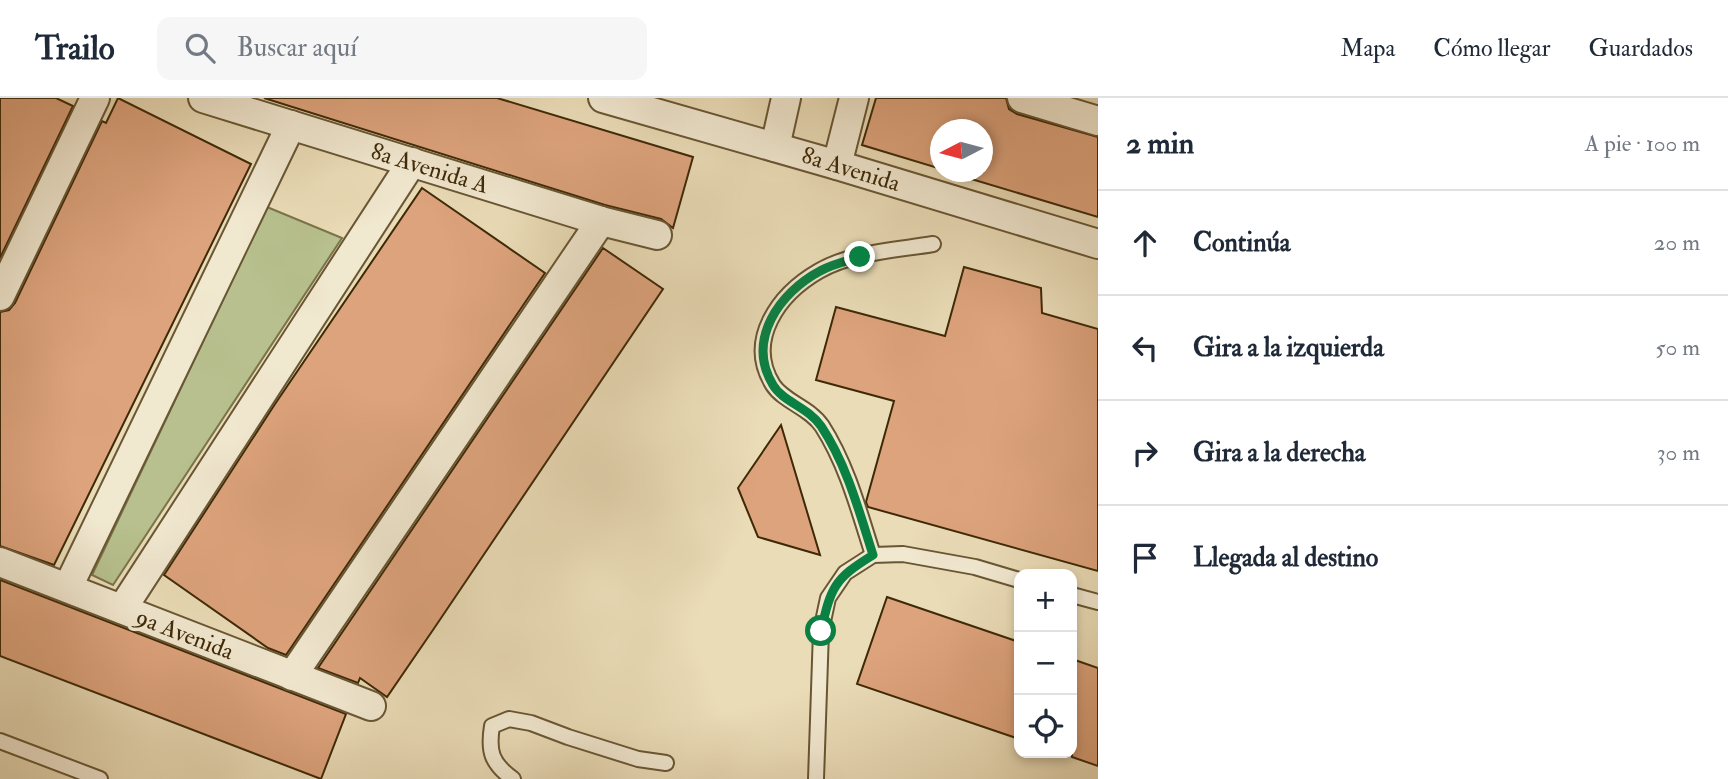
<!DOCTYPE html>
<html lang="es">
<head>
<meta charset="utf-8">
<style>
  :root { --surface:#fff; --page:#f6f6f7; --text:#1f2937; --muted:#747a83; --line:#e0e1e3 }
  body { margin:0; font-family:"IM FELL Double Pica",serif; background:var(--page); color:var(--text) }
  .controls { position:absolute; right:21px; bottom:21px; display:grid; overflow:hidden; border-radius:14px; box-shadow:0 4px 10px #0003 }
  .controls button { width:63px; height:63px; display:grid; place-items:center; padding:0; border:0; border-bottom:2px solid var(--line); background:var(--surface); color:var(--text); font:35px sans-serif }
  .compass { position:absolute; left:930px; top:21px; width:63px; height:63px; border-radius:50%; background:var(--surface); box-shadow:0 4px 10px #0003; rotate:264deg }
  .stop { position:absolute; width:21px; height:21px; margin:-16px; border:5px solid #0b8043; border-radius:50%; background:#fff }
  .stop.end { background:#0b8043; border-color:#fff; box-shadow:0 2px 7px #0008 }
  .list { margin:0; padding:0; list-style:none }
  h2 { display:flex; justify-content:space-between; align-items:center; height:91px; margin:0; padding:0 28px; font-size:30px }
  h2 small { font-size:23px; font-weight:400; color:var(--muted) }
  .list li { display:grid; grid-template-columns:46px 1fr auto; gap:21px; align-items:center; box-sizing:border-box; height:105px; padding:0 28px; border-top:2px solid var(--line) }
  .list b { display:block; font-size:26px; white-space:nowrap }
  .list em { font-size:23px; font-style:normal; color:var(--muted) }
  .icon { flex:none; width:38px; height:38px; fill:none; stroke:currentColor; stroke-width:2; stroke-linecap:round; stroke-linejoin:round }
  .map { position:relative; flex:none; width:1098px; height:681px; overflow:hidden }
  header { display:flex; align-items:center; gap:42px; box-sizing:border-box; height:98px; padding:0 35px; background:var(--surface); border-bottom:2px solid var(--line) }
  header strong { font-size:33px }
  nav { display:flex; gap:38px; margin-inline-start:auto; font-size:24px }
  .search { width:490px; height:63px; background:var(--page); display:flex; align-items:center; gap:18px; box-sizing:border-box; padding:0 24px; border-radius:14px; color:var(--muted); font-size:26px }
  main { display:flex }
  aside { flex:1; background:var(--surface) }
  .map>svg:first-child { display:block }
</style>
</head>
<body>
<header>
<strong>Trailo</strong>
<div class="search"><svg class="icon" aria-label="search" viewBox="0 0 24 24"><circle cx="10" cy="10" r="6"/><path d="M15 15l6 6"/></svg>Buscar aquí</div>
<nav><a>Mapa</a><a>Cómo llegar</a><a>Guardados</a></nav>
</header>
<main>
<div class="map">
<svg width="1098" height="681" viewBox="0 0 1098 681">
  <rect width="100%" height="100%" fill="#eadcb7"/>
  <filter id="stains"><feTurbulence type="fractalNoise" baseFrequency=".00286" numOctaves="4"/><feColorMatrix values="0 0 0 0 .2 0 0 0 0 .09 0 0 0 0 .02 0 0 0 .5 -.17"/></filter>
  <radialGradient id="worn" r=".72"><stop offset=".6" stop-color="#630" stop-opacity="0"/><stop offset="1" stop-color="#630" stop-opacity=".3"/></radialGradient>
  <polygon fill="#b7c08e" stroke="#7a744a" stroke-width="2" points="267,109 342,140 113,487 92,477"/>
  <g fill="#dda37c" stroke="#3e2907" stroke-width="2">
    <polygon points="0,0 56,0 73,8 0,160"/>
    <polygon points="118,0 251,66 54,467 0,448 0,214 9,212 15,205 102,23 106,25"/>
    <polygon points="264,0 497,0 693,59 673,130 661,121 605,107"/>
    <polygon points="876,0 1006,0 1009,11 1017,16 1098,39 1098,119 948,74 983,74 983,32 941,32 941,71 862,47"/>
    <polygon points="422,90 545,175 286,557 268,550 164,477 275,306"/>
    <polygon points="603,150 663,191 435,529 387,599 360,580 358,585 318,570"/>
    <polygon points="964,169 1041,190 1042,215 1098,231 1098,473 868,409 866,404 894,303 816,282 836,209 945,238"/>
    <polygon points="781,327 820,457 758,439 738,390"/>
    <polygon points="0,482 346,616 321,681 0,558"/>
    <polygon points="887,499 1019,544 1019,641 857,586"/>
    <polygon points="1072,561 1098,570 1098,668 1072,659"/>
  </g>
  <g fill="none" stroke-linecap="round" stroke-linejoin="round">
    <defs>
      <g id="lane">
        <path d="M873 457C859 413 847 367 822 328 809 309 784 304 773 287 745 242 779 196 819 173 852 154 897 152 933 146"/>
        <polyline points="1072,497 1098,504"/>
        <polyline points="0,643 100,681"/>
        <path d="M513 681C491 665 488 653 492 628L509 621 531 625 568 639 638 661 666 665"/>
        <polyline points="816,681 821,533 828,500 845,475 873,457 903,456 975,469 1019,482"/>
      </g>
      <g id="street">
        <polyline points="203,0 601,123 657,137"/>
        <polyline points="603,0 837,67 1098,146"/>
        <polyline points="1022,0 1098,23"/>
        <polyline points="775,49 786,0"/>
        <polyline points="837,67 854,0"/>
        <polyline points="0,198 95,0"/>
        <polyline points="0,464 371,608"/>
        <polyline points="68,489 291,27"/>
        <polyline points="122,511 412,64"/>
        <polyline points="292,578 601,123"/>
      </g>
    </defs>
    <use href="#lane" stroke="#695633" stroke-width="18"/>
    <use href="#street" stroke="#695633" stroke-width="32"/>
    <use href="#lane" stroke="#f1e8d0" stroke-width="14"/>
    <use href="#street" stroke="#f1e8d0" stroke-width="28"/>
  </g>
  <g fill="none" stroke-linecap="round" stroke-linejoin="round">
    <path stroke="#0b8043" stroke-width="9" d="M821 533C831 489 834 481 873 457 859 413 847 367 821 328 808 309 783 304 773 287 746 242 779 195 820 173 832 166 847 163 860 159"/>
  </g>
  <g text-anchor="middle" stroke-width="7" stroke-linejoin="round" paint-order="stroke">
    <g font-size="24" fill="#3e2907" stroke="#f1e8d0">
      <text transform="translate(430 70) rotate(17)" y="8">8a Avenida A</text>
      <text transform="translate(851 71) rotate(17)" y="8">8a Avenida</text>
      <text transform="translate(185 536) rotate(21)" y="8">9a Avenida</text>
    </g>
  </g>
  <rect width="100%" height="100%" filter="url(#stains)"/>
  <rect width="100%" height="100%" fill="url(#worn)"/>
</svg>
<div class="controls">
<button>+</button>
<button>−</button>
<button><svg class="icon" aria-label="locate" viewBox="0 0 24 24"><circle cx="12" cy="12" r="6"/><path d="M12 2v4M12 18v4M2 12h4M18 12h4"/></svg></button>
</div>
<svg class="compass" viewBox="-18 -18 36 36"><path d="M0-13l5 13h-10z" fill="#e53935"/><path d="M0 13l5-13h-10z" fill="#747a83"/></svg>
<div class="stop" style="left:821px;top:533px"></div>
<div class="stop end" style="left:860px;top:159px"></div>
</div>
<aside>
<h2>2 min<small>A pie · 100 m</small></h2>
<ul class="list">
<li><svg class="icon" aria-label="ahead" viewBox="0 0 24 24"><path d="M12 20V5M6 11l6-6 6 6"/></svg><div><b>Continúa</b></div><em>20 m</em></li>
<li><svg class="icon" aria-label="left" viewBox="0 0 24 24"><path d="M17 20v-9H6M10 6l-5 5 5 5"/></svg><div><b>Gira a la izquierda</b></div><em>50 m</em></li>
<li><svg class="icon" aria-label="right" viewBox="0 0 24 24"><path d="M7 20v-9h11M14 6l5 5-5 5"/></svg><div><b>Gira a la derecha</b></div><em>30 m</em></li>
<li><svg class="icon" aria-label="arrive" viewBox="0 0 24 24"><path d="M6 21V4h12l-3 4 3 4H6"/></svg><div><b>Llegada al destino</b></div></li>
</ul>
</aside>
</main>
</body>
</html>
